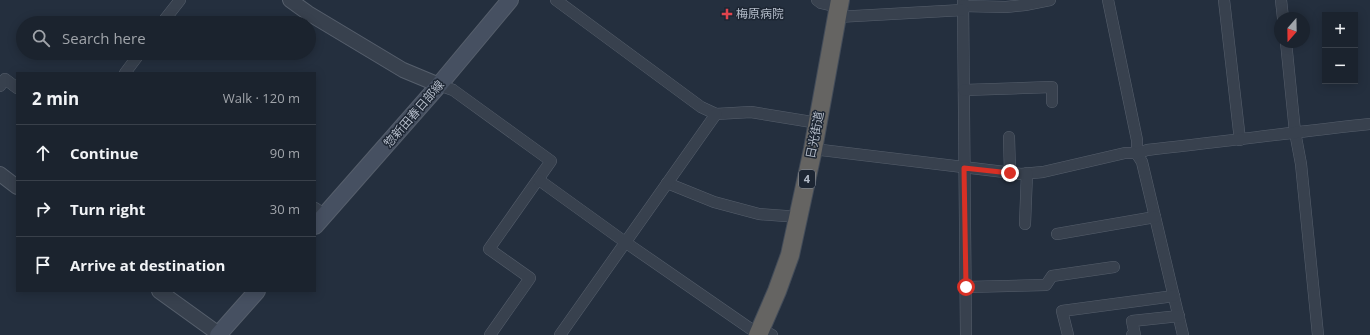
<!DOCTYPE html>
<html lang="en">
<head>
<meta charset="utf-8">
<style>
  :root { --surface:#1b232e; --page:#282f3a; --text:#f1f3f6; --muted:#a0a4aa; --line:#39404a }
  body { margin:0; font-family:"Open Sans","Noto Sans JP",sans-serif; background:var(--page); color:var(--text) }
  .controls { position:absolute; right:12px; top:12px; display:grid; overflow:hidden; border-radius:0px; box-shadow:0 2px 10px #0003 }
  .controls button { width:36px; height:36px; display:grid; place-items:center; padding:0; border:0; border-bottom:1px solid var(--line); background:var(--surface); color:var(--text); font:20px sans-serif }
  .compass { position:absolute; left:1274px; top:12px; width:36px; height:36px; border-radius:50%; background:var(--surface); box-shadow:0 2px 10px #0003; rotate:200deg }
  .stop { position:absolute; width:12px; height:12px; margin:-9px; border:3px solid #d93025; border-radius:50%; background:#fff }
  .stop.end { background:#d93025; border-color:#fff; box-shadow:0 1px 4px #0008 }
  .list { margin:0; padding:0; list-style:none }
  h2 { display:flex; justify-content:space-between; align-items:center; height:52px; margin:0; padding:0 16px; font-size:17px }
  h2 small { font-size:13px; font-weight:400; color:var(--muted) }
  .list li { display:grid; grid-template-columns:26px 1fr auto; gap:12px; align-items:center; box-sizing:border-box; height:56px; padding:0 16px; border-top:1px solid var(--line) }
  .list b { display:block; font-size:15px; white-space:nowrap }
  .list em { font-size:13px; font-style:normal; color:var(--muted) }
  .icon { flex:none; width:22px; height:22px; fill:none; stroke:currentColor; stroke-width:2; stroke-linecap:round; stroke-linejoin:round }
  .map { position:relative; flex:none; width:1370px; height:335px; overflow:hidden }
  .search { position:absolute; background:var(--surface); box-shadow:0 2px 10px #0003; left:16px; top:16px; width:300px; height:44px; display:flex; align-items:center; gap:10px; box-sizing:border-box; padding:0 14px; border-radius:22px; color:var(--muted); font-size:15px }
  .panel { position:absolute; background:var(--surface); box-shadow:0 2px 10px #0003; left:16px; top:72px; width:300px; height:220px; border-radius:0px }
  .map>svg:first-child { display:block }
</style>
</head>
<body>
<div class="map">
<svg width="1370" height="335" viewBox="0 0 1370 335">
  <rect width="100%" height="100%" fill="#242f3e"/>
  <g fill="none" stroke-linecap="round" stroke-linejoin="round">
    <defs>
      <g id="minor">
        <polyline points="556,0 701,107 716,114 751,112 818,123"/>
        <polyline points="817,0 821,3 838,7"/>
        <polyline points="963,0 966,335"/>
        <polyline points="1108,0 1137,140 1137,154 1142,162 1183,335"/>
        <polyline points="1224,0 1240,140"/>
        <polyline points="1281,0 1283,18"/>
        <polyline points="963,6 1006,7 1025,5 1050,0"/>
        <polyline points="837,17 963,10"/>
        <polyline points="162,23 180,0"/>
        <polyline points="1286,42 1295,132 1301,164 1318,335"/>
        <polyline points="125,73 140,53"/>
        <polyline points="439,85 453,90 551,161 489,249 530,278 490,335"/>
        <polyline points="0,86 5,79 17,88"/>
        <polyline points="964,90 1052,87 1052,102"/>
        <polyline points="1009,137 1010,173"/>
        <path d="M813 149 1021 174 1043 172 1125 153H1133L1137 154 1147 150C1221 142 1295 132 1370 124"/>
        <polyline points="539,180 625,242 758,334"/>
        <polyline points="667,183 714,202 759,214 799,217"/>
        <polyline points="315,208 325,215"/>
        <polyline points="1025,224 1027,173"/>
        <polyline points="1057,234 1155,217"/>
        <polyline points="966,287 1046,285 1052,276 1114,267"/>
        <polyline points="761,329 772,335"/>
        <polyline points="560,335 716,114"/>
        <polyline points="1068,335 1062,311 1174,296"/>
        <polyline points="1132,335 1135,335 1132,321 1179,316"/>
      </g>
      <g id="tertiary">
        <polyline points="290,0 308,13 403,70 439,85"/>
        <polyline points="0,174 17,187"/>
        <polyline points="159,291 220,335"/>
      </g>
      <g id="secondary">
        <polyline points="315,226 439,85 510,0"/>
        <polyline points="218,335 257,291"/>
      </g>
      <polyline id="trunk" points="758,335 777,291 790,255 813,149 840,0"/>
    </defs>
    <use href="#minor" stroke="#565f6c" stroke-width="12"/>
    <use href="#tertiary" stroke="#565f6c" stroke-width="16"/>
    <use href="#secondary" stroke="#565f6c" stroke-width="18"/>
    <use href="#trunk" stroke="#434c59" stroke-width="20"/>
    <use href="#minor" stroke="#38414e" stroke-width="11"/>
    <use href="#tertiary" stroke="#38414e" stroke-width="14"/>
    <use href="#secondary" stroke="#465061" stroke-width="16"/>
    <use href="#trunk" stroke="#656462" stroke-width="18"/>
  </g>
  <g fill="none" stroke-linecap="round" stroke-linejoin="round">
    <polyline stroke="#d93025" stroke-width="5" points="966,287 964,168 1010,173"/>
  </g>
  <path fill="#e0444e" stroke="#1d2633" stroke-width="1.5" d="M725 8h4v4h4v4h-4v4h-4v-4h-4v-4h4z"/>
  <g text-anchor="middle" stroke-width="3" stroke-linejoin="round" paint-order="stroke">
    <rect fill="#1d2633" stroke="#878f9c" stroke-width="1" x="799" y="170" width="16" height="18" rx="3"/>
    <g font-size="11" font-weight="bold" fill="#b4bcc9">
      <text x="807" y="183">4</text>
    </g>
    <g font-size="12" fill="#b4bcc9" stroke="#1d2633" text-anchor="start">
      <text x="736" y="18">梅原病院</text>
    </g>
    <g font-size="12" fill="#b4bcc9" stroke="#1d2633">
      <text transform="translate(414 114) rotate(-49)" y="4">惣新田春日部線</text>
      <text transform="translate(815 135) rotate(-79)" y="4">日光街道</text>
    </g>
  </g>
</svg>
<div class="controls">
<button>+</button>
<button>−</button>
</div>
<svg class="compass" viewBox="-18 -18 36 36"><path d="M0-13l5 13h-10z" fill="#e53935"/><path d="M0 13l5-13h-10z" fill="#a0a4aa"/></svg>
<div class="stop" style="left:966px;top:287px"></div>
<div class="stop end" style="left:1010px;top:173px"></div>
<div class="search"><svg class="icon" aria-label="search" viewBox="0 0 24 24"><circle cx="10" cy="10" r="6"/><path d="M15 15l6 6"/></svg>Search here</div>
<section class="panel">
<h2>2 min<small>Walk · 120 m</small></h2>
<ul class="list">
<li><svg class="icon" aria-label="ahead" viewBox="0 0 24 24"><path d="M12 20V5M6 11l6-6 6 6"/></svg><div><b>Continue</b></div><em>90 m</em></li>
<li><svg class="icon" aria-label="right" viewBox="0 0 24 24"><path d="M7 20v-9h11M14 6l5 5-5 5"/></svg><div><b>Turn right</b></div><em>30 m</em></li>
<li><svg class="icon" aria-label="arrive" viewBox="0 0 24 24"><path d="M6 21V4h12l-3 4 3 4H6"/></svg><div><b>Arrive at destination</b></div></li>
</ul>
</section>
</div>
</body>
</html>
